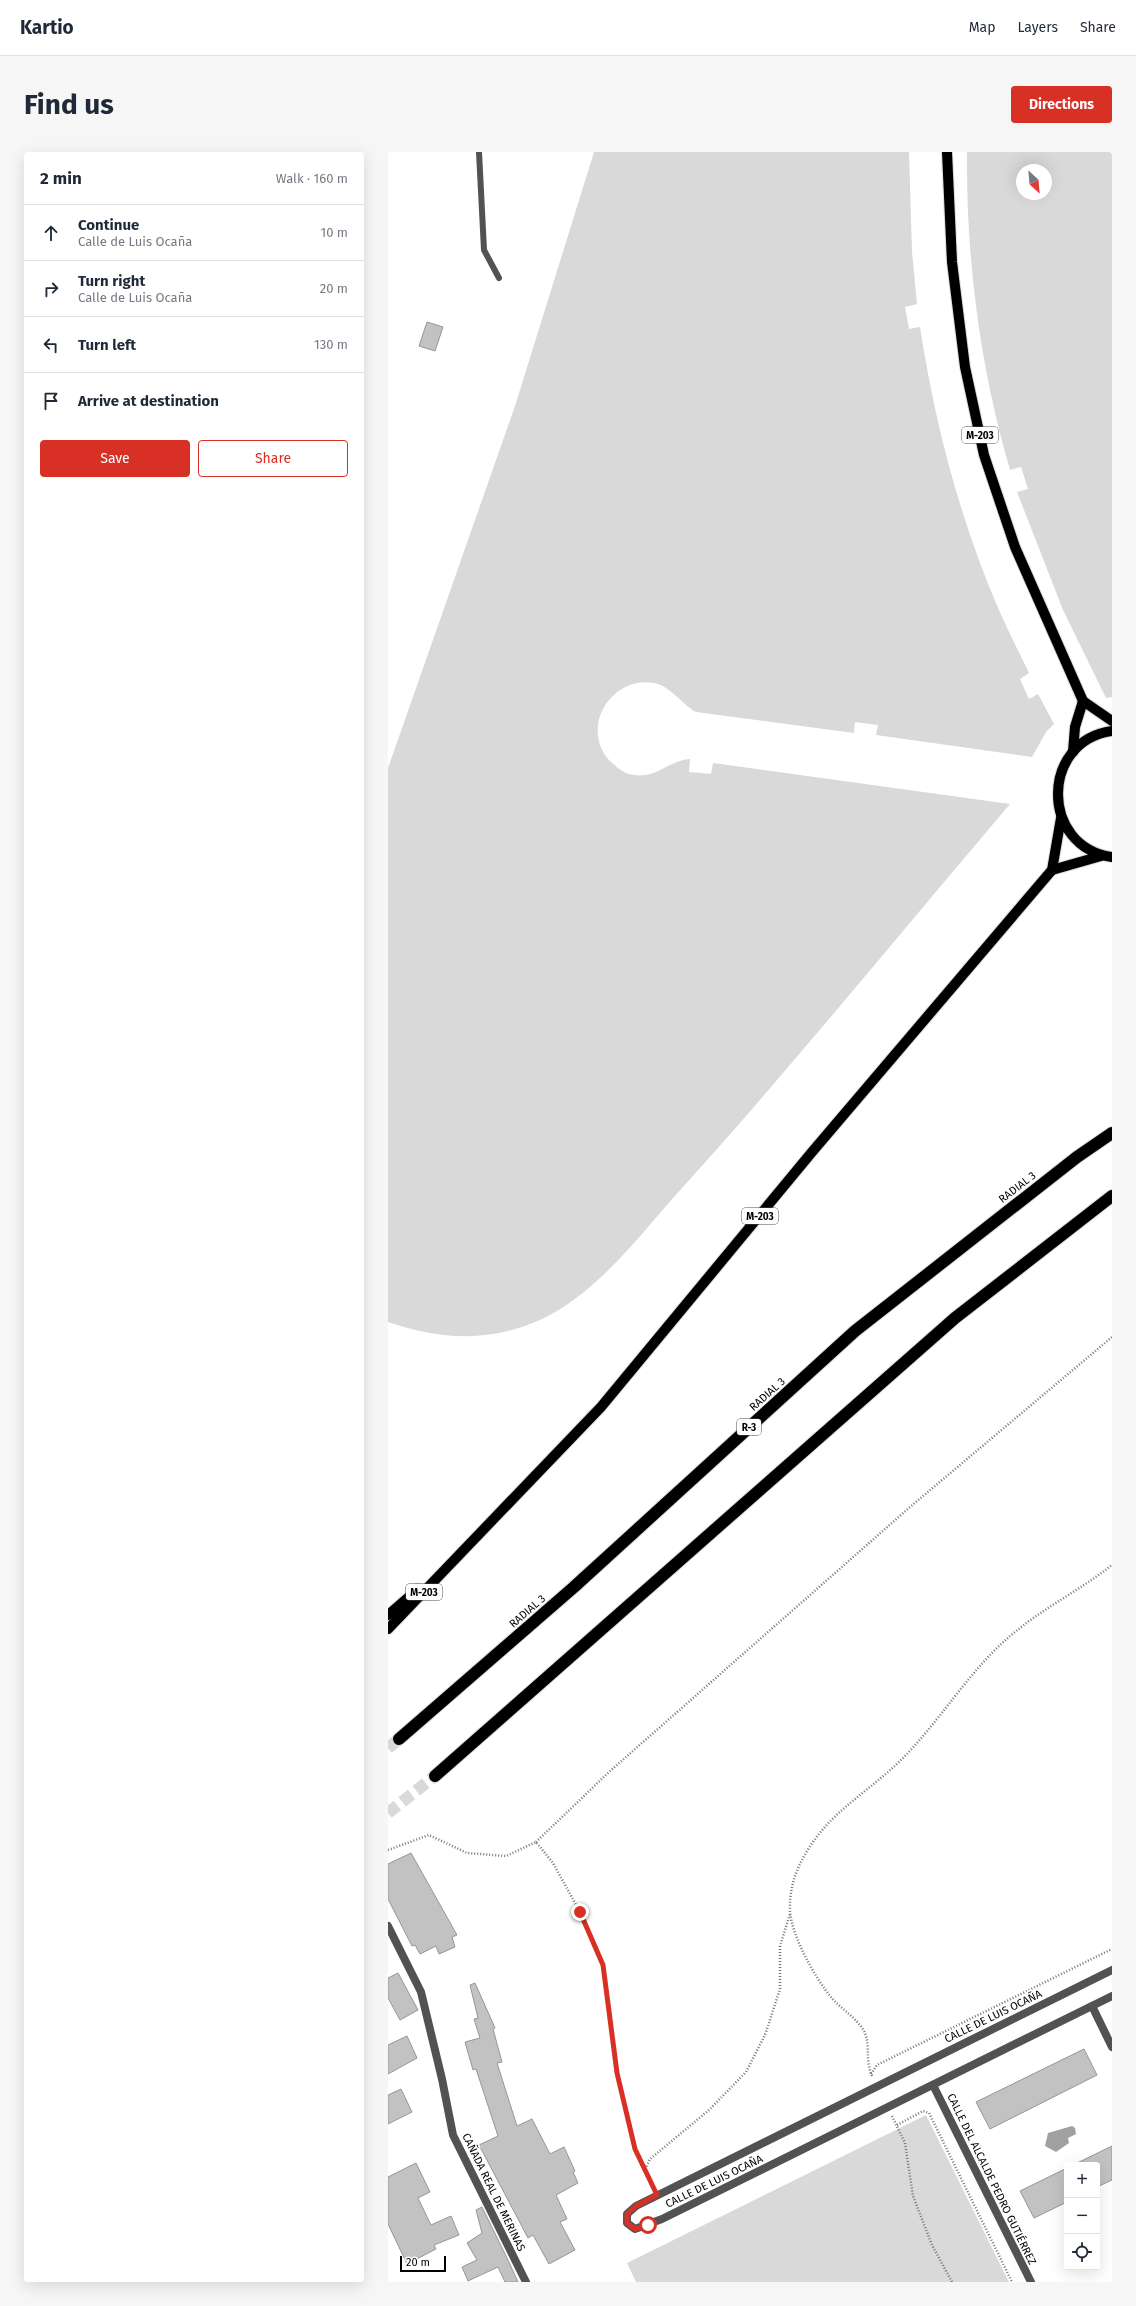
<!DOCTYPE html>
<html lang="en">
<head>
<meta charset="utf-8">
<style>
  :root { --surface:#fff; --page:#f6f6f7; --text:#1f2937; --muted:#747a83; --line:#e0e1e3; --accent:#d93025 }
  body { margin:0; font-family:"Fira Sans",sans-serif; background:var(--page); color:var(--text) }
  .controls { position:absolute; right:12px; bottom:12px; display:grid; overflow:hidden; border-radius:4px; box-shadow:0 4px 16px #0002 }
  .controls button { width:36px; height:36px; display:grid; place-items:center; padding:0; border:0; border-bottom:1px solid var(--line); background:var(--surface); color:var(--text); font:20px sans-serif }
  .compass { position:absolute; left:628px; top:12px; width:36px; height:36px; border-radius:50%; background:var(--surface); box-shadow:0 4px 16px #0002; rotate:154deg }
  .scale { position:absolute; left:12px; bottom:10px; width:46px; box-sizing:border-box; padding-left:4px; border:2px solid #000; border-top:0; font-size:11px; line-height:14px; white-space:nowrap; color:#000; -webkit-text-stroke:3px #fff; paint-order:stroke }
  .stop { position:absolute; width:12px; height:12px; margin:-9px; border:3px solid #d93025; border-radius:50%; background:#fff }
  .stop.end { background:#d93025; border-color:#fff; box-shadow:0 1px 4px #0008 }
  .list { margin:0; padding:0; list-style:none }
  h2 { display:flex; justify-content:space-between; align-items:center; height:52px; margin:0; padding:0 16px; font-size:17px }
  h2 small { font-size:13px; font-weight:400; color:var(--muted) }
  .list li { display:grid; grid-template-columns:26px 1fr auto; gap:12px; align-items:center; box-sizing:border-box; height:56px; padding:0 16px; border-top:1px solid var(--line) }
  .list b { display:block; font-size:15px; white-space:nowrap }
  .list p { margin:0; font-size:13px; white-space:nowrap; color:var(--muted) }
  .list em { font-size:13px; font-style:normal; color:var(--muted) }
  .actions { display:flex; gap:8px; padding:12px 16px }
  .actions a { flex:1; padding:9px 0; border:1px solid var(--accent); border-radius:4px; text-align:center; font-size:14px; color:var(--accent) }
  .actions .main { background:var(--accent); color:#fff }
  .icon { flex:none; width:22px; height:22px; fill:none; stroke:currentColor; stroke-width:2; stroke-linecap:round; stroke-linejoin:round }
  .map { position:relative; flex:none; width:724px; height:2130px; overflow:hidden; border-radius:4px }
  header { display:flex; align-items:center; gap:24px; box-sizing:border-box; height:56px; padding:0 20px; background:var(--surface); border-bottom:1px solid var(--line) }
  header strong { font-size:19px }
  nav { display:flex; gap:22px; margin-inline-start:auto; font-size:14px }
  .intro { display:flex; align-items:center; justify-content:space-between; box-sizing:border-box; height:96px; padding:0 24px }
  h1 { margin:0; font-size:28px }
  .button { padding:10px 18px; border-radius:4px; background:var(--accent); color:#fff; font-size:14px; font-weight:700 }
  main { display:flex; gap:24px; padding:0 24px }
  aside { flex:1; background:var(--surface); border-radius:4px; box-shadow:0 4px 16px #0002 }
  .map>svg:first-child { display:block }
</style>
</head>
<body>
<header>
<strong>Kartio</strong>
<nav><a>Map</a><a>Layers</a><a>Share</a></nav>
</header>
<div class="intro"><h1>Find us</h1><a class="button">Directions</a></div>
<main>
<aside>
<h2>2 min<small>Walk · 160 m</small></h2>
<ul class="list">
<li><svg class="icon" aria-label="ahead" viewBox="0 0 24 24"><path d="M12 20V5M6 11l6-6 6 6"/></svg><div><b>Continue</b><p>Calle de Luis Ocaña</p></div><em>10 m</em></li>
<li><svg class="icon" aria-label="right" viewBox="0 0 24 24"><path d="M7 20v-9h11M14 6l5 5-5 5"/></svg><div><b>Turn right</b><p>Calle de Luis Ocaña</p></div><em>20 m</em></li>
<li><svg class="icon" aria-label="left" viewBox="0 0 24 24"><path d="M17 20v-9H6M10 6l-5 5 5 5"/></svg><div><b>Turn left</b></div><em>130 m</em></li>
<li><svg class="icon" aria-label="arrive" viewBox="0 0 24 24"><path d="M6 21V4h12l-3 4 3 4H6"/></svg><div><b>Arrive at destination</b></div></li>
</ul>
<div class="actions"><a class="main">Save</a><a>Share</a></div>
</aside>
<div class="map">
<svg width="724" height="2130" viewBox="0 0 724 2130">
  <rect width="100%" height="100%" fill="#fff"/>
  <g fill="#d9d9d9" fill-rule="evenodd">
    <path d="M206 0H521L524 100 529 152 517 155 521 177 532 175C547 272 572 368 611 458 620 479 631 500 641 521L632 527 641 547 650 542 666 572 658 580 644 605 488 583 490 573 467 570 466 581 308 560C293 552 283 534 266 531 223 524 192 575 221 608 226 613 234 620 241 622 268 629 280 608 302 607L301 620 323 622 325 611 622 652C513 780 407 911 295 1035 254 1080 211 1140 154 1167 102 1191 53 1188 0 1170V616L127 254Z"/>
    <path d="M579 0H724V545L718 546 675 458 629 340 640 337 633 315 622 318C592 215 578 108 579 0ZM634 18H658V42H634Z"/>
    <polygon points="538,1963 621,2130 248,2130 239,2111"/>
  </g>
  <polygon fill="#a0a0a0" points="684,1974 687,1976 688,1982 680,1986 681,1991 668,2000 657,1994 660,1981"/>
  <g fill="#c2c2c2" stroke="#969696">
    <polygon points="39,170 55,175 47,199 31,194"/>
    <polygon points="23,1701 69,1783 64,1785 67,1795 51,1802 48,1794 32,1802 27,1793 24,1794 0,1747 0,1712"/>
    <polygon points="10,1821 30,1858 12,1868 0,1846 0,1826"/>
    <polygon points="87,1831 107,1876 105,1877 114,1910 109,1911 129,1974 144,1967 162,2002 176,1995 187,2019 185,2020 190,2031 168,2043 179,2067 172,2070 187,2098 161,2112 145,2083 140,2086 91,1993 110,1984 88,1917 85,1918 77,1890 92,1886 86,1867 90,1866 82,1833"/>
    <polygon points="19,1884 29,1906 0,1922 0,1893"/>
    <polygon points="696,1897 709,1923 602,1977 588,1950"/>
    <polygon points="13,1937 24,1960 0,1972 0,1943"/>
    <polygon points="724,1994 724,2028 709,2035 709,2013 685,2013"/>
    <polygon points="28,2011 42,2040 30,2046 43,2073 63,2064 71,2083 46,2093 48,2097 19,2112 0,2072 0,2025"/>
    <polygon points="679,2016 679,2050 646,2066 632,2039"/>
    <polygon points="94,2055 119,2106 130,2130 117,2130 110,2115 80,2129 74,2115 89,2108 79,2091 94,2081 88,2058"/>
  </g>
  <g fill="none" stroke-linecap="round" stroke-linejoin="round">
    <g stroke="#d9d9d9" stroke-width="12" stroke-dasharray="12 6" stroke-linecap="butt">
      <polyline points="0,1596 11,1587"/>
      <polyline points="0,1661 47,1624"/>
    </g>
    <defs>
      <g id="primary">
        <polyline points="559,0 564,110 577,215 596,303 627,395 695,549"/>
        <polyline points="695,549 724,569"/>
        <path d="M724 579C652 589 652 695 724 705"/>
        <polyline points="685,600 687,575 695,549"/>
        <polyline points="664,718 713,704"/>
        <polyline points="0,1463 30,1437"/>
        <polyline points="0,1477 213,1255 424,1000 664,718 673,666"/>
      </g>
      <g id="highway">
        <polyline points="11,1587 186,1435 467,1179 689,1005 724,981"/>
        <polyline points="47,1624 567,1166 724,1044"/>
      </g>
    </defs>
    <use href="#primary" stroke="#dbdbdb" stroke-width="12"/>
    <use href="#highway" stroke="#dbdbdb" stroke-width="14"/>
    <g stroke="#747474" stroke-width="2.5" stroke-dasharray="1 2" stroke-linecap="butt">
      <polyline points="148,1690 221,1620 522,1355 724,1185"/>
      <polyline points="0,1698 41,1683 79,1701 118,1704 148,1690 165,1711 192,1760 215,1813 229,1921 247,1997 264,2034"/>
      <polyline points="483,1922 489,1913 724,1797"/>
      <path d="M484 1924C476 1906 484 1889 474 1876 466 1864 452 1856 443 1845 427 1826 404 1784 402 1760 401 1736 408 1716 421 1696 444 1659 481 1639 511 1610 551 1571 580 1520 621 1485 653 1457 691 1439 724 1413"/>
      <polyline points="504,1964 517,1991 525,2044 544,2093 564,2130"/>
      <polyline points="509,1973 535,1959 541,1961 624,2130"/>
      <polyline points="257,2017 262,2007 321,1958 358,1920 377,1883 392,1837 392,1794 402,1762"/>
    </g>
    <polyline stroke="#525252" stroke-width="6" points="91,0 96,98 111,126"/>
    <g stroke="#525252" stroke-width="8">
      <polyline points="0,1774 33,1840 54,1927 65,1983 138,2130"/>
      <polyline points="724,1818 248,2054 239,2062 239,2071 247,2077 274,2067 724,1844"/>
      <polyline points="704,1854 724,1895"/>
      <polyline points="545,1933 643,2130"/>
    </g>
    <use href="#primary" stroke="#000" stroke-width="10"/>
    <use href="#highway" stroke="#000" stroke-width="12"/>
  </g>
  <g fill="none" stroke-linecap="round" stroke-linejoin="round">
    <polyline stroke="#d93025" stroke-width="5" points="192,1760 215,1813 229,1921 247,1997 269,2043 248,2054 239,2062 239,2071 247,2077 260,2073"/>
  </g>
  <g text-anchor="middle" stroke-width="3.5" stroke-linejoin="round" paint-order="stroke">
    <g fill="#fff" stroke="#4c4c4c" stroke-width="1">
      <rect x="574" y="275" width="36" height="16" rx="3"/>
      <rect x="354" y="1056" width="36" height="16" rx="3"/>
      <rect x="349" y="1267" width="24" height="16" rx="3"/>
      <rect x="18" y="1432" width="36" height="16" rx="3"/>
    </g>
    <g font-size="10" font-weight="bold" fill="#000">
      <text x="592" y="287">M-203</text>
      <text x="372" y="1068">M-203</text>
      <text x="361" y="1279">R-3</text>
      <text x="36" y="1444">M-203</text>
    </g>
    <g font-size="11" fill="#000" stroke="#fff">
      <text transform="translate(629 1035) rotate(-38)" y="4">RADIAL 3</text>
      <text transform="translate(379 1242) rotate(-42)" y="4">RADIAL 3</text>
      <text transform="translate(139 1459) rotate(-41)" y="4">RADIAL 3</text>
      <text transform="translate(605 1864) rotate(-26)" y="4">CALLE DE LUIS OCAÑA</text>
      <text transform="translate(604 2027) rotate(64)" y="4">CALLE DEL ALCALDE PEDRO GUTIÉRREZ</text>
      <text transform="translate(326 2029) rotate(-26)" y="4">CALLE DE LUIS OCAÑA</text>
      <text transform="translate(106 2040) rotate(64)" y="4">CAÑADA REAL DE MERINAS</text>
    </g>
  </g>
</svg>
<div class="controls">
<button>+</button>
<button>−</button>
<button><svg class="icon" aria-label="locate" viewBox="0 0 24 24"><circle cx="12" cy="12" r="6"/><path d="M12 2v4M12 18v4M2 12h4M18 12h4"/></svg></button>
</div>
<svg class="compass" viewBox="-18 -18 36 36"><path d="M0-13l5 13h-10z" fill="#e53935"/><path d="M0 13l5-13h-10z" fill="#747a83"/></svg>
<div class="scale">20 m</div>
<div class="stop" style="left:260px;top:2073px"></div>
<div class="stop end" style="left:192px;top:1760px"></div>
</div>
</main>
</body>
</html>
